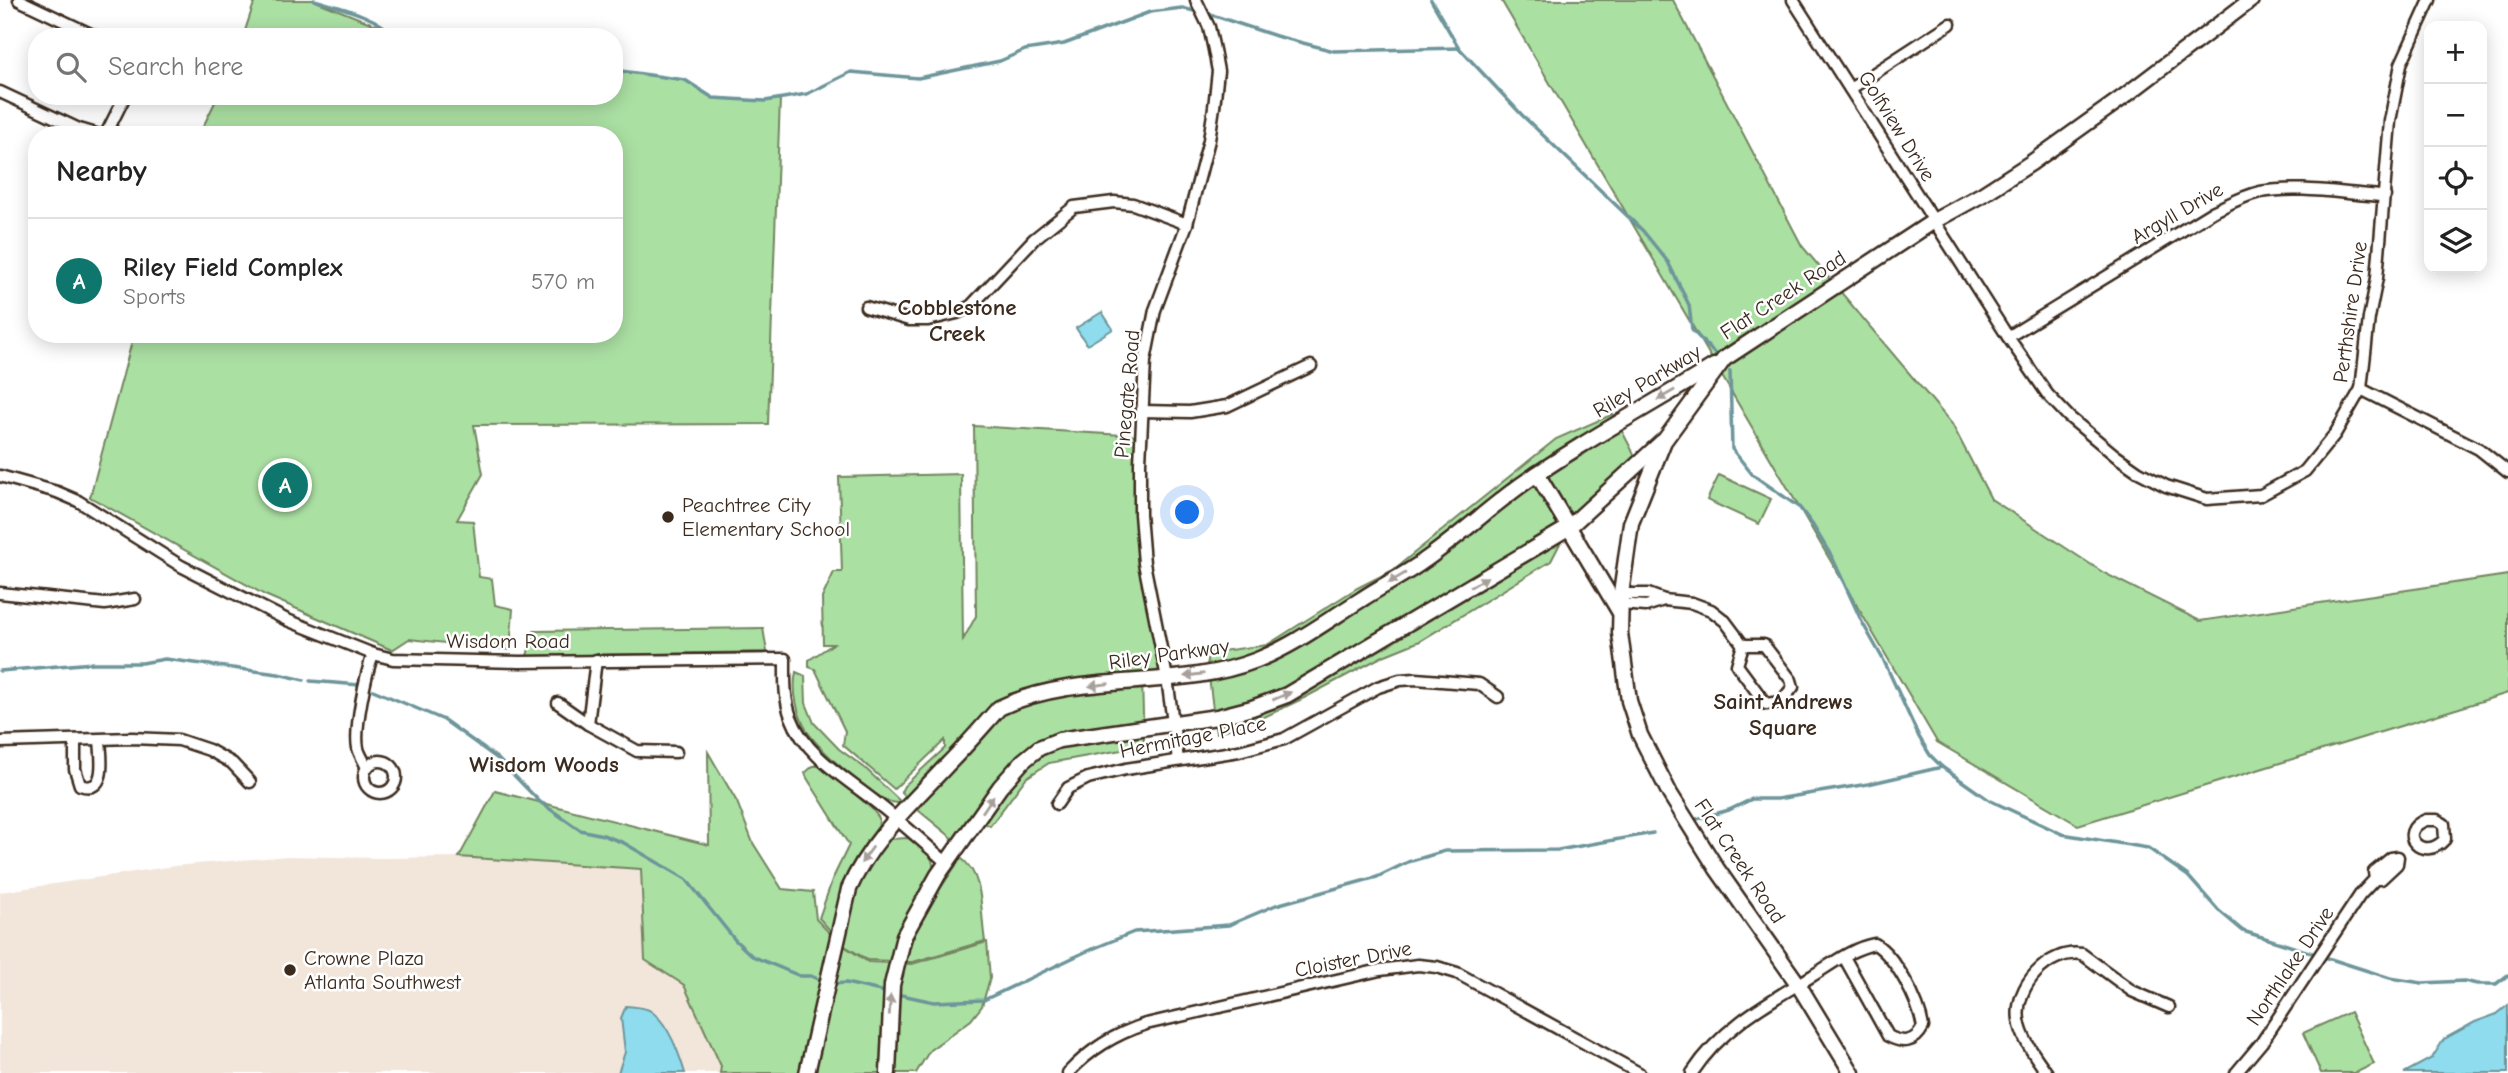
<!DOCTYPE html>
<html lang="en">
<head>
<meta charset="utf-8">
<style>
  :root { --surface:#fff; --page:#f2f2f2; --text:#222; --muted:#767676; --line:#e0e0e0; --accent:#0f766e }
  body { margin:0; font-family:"Comic Neue",sans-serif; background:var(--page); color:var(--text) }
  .controls { position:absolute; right:21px; top:21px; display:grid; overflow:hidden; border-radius:14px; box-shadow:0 4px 18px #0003 }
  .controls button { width:63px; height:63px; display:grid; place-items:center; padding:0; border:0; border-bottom:2px solid var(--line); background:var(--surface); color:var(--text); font:35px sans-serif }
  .you { position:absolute; left:1188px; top:513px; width:24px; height:24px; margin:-18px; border:5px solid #fff; border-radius:50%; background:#1a73e8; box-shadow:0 0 0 10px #1a73e833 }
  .badge { display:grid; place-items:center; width:46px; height:46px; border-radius:50%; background:var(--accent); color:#fff; font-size:23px; font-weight:700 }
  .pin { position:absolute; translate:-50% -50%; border:4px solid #fff; box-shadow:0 2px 7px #0006 }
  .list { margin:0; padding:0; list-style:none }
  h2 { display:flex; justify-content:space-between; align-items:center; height:91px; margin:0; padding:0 28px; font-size:30px }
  h2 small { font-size:23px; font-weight:400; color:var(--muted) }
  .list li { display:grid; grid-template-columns:46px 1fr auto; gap:21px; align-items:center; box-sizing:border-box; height:126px; padding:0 28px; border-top:2px solid var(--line) }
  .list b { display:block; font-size:26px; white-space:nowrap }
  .list p { margin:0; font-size:23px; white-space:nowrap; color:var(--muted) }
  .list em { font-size:23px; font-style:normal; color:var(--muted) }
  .icon { flex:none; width:38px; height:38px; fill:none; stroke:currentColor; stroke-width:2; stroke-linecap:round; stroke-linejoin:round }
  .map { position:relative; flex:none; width:2508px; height:1073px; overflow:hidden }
  .search { position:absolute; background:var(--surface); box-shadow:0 4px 18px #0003; left:28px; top:28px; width:595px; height:77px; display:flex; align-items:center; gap:18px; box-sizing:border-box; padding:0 24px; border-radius:28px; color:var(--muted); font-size:26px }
  .panel { position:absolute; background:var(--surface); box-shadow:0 4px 18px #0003; left:28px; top:126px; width:595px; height:217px; border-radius:28px }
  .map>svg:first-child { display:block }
</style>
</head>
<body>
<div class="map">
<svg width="2508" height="1073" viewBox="0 0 2508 1073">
  <rect width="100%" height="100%" fill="#fff"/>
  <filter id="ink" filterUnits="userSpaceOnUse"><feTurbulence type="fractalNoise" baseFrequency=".0143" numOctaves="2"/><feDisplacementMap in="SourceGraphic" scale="14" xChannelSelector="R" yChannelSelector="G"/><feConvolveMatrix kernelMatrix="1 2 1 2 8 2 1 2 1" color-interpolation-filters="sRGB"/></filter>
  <g filter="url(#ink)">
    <polygon fill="#f2e6db" points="287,856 383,858 459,857 641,869 645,960 684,985 721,1067 720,1073 0,1073 0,892 174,866"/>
    <g fill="#abe0a3" stroke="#738560" stroke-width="2">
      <polygon points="255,0 313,0 391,31 395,37 243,37"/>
      <polygon points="1501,0 1673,0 1802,246 1952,424 1991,499 2104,573 2200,621 2508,575 2508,693 2078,825 1937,742"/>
      <polygon points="614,70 685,80 714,98 765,101 780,99 768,424 474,425 483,474 457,520 473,521 479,577 492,579 495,605 513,609 510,650 409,639 392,650 265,595 90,497 134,334 614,334 614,135 199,135 218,96 614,96"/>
      <polygon points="1613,414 1635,456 1619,480 1568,528 1551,561 1420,641 1383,656 1306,697 1258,720 1216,733 1206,653 1267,645 1357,588 1393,570 1556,439"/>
      <polygon points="974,426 1139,436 1143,547 1167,678 1142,680 1144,746 1049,763 1026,778 990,826 975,818 956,841 918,810 927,797 947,776 946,759 908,799 901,792 904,786 945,748 945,740 894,789 843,745 845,731 815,669 809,667 809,660 833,644 823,644 822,598 834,572 842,572 839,477 961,474 963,640 976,616"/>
      <polygon points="1719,475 1771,499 1759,524 1707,500"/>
      <polygon points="763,628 767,652 527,656 534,631"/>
      <path d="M796 672 805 676 806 703 814 723 839 749 865 768 902 803C899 803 895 803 891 802 871 797 819 749 807 731 797 714 792 691 796 672Z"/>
      <polygon points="708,752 737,802 753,843 782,889 813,892 816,919 838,942 868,962 912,964 987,942 990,978 982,1006 971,1020 930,1050 916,1073 720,1073 721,1066 684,985 645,960 641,869 459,857 495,791 709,845"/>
      <polygon points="813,766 823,766 872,809 879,818 878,834 835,936 819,918 833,878 849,845 807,778 805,773"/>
      <path d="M908 838C926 851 936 854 933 878L893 961 868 960 840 943 858 884 873 858 889 839Z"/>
      <path d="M961 858C985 876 980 913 985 941L913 962H904L921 917Z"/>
      <polygon points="2350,1012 2374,1064 2355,1073 2321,1073 2303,1033"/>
    </g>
    <g fill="#8edced" stroke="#6d959a" stroke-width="2">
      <polygon points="1102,312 1113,329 1087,345 1076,328"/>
      <polygon points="2508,1005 2508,1073 2404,1073 2432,1058 2444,1039 2475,1022 2497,1014"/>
      <path d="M626 1006C634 1007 642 1007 649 1010 668 1021 679 1053 685 1073H618L625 1052 621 1018Z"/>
    </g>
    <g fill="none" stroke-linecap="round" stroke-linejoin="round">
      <g stroke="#6d959a" stroke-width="3.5">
        <path d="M314 0C338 7 379 16 395 37"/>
        <polyline points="1431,0 1459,48 1522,115 1643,231 1668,262 1689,305 1692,330 1717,356"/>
        <polyline points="1206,13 1276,36 1334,51 1459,48"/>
        <polyline points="614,70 685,80 713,98 765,101 807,94 851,72 918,78 1000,61 1025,50 1064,44 1150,12 1182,8 1198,12"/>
        <polyline points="1730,371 1732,449 1752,474 1800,508 1812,524 1833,559 1862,622 1884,661 1919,737 1930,755 1942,767 1989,800 2062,834 2148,848 2188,876 2218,910 2243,931 2390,978 2422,983 2464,981 2477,984 2496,984 2508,975"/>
        <polyline points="0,671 93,663 142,663 165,659 278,674 304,680"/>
        <polyline points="310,681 360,685"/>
        <polyline points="373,690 444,720 498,759 540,802 580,830 603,835 624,843 686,879 735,940 752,956 800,976 811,976 823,981"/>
        <polyline points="1697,819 1729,810 1752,799 1777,799 1868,784 1942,767"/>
        <polyline points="832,984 846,983 885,992"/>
        <polyline points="897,994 934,1002 984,1000 1085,952 1134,932 1229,925 1276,905 1377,877 1408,862 1445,851 1558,850 1653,833"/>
      </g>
      <defs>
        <g id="street">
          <polyline points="19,0 97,37"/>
          <polyline points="1793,0 2008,337 2048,395 2069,417 2116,456 2139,472 2166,486 2207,499 2261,495 2305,471 2335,434 2361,389 2369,318 2377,278 2390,121 2401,64 2430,0"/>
          <polyline points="1850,89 1950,24"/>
          <polyline points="0,92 79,129 99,135"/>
          <polyline points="101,135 106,134 125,96"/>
          <polyline points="866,307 909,320 928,320 957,313 971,306 1034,239 1074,207 1114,202 1133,204 1187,224"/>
          <path d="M2008 337 2214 211C2229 204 2243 196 2260 192 2300 185 2344 194 2385 196"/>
          <polyline points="2361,389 2479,449 2508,472"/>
          <polyline points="1141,411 1190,412 1227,406 1311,366"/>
          <path d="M0 476 57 492 78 501 181 566 287 620 373 654 393 659 520 662 785 659C785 678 784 699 791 717 805 755 844 777 873 800 899 820 923 842 947 863"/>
          <polyline points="0,593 105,604 135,599"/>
          <polyline points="1621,594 1648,594 1664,600 1692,603 1711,610 1725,621 1743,645"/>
          <polyline points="1620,604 1646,606 1664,600"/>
          <polygon points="1743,645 1764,645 1791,680 1793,687 1781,702 1766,704 1737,665"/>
          <polyline points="558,703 588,724 637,751 676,752"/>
          <polyline points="588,724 596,660"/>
          <path d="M75 740V769L80 785C108 795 101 756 100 740"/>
          <polyline points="0,742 132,738 179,740 209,750 232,763 250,782"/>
          <polyline points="1178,760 1167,678 1144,563 1140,514 1140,462 1145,361 1155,310 1187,224 1209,140 1214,107 1218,71 1214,50 1209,27 1196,0"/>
          <circle cx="380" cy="777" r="16"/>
          <path d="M367 768C365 762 359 754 358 748 354 729 366 673 373 654"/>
          <polyline points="1057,804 1068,788 1088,778 1126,769 1239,751 1284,739 1378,687 1400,680 1416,679 1479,684 1498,697"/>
          <path d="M2426 820H2437L2444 824 2445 839C2423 864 2394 832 2426 820Z"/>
          <path d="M1068 1073C1090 1049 1115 1034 1146 1024L1380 970 1418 965 1437 967 1457 973 1639 1073"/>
          <path d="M1692 1073C1722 1027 1767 1003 1812 976 1832 964 1852 948 1875 944 1896 957 1919 1002 1923 1027 1915 1043 1903 1044 1888 1036L1844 957"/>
          <path d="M2047 1073C2036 1057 2022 1040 2019 1020 2014 987 2048 949 2082 954L2132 991 2169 1007"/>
          <polyline points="2236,1073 2262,1042 2360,895 2375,879 2374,872 2391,858 2398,857 2397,864 2381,879 2375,879"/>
        </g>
        <g id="secondary">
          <polyline points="1537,474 1619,611"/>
          <path d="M807 1073 849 889C871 839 911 804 948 764 966 746 982 727 999 708 1079 670 1175 692 1257 660 1295 645 1328 620 1362 599 1383 585 1405 575 1425 560 1458 537 1488 509 1521 485 1583 441 1650 406 1714 366"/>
          <polyline points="888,1073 892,985 904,936 938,875 1000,787 1023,761 1039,748 1059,740 1217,717 1252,708 1287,695 1568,528 1662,442"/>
          <polyline points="1852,1073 1798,984 1717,869 1670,794 1640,735 1629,701 1620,633 1621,594 1631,523 1664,441 1724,359 1934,221 1983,194 2031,163 2122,98 2251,0"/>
        </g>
      </defs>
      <use href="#street" stroke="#3b2a1e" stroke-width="15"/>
      <use href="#secondary" stroke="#3b2a1e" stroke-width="19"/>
      <use href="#street" stroke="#fff" stroke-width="10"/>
      <use href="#secondary" stroke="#fff" stroke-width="14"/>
    </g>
    <defs><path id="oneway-solid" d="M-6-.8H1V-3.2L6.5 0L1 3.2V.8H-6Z" transform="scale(1.75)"/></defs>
    <g fill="#a79f9a">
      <use href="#oneway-solid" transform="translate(1666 395) rotate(150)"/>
      <use href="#oneway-solid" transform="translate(1397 578) rotate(149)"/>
      <use href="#oneway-solid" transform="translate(1479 582) rotate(-31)"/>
      <use href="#oneway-solid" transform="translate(1194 675) rotate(172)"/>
      <use href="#oneway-solid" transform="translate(1099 685) rotate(173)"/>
      <use href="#oneway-solid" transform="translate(1282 696) rotate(-23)"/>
      <use href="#oneway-solid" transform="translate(988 804) rotate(-56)"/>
      <use href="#oneway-solid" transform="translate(867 855) rotate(126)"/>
      <use href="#oneway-solid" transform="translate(890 1005) rotate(-86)"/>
    </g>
  </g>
  <g fill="#3b2a1e" stroke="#fff" stroke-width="2.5">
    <circle cx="668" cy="517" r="7"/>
    <circle cx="290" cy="970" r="7"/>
  </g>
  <g text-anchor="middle" stroke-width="5" stroke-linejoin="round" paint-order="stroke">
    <g font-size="21" fill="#3b2a1e" stroke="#fff">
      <text transform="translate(1897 126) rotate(58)" y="7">Golfview Drive</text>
      <text transform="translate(2177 213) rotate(-30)" y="7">Argyll Drive</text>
      <text transform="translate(1783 295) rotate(-33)" y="7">Flat Creek Road</text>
      <text transform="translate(2350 312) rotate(-82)" y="7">Perthshire Drive</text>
      <text transform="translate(1647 381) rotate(-31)" y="7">Riley Parkway</text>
      <text transform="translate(1127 394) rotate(-85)" y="7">Pinegate Road</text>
      <text x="508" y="648">Wisdom Road</text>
      <text transform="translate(1169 654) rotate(-8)" y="7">Riley Parkway</text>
      <text transform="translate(1193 737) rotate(-11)" y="7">Hermitage Place</text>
      <text transform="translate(1740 861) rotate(56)" y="7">Flat Creek Road</text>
      <text transform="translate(1353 959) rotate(-11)" y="7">Cloister Drive</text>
      <text transform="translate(2290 966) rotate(-56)" y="7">Northlake Drive</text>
    </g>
    <g font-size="21" fill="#3b2a1e" stroke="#fff" text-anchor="start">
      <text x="682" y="512">Peachtree City<tspan x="682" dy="24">Elementary School</tspan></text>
      <text x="304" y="965">Crowne Plaza<tspan x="304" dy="24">Atlanta Southwest</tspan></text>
    </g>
    <g font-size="23" font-weight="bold" fill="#3b2a1e" stroke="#fff">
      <text x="957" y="315">Cobblestone<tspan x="957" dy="26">Creek</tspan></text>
      <text x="1783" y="709">Saint Andrews<tspan x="1783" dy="26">Square</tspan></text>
      <text x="544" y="772">Wisdom Woods</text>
    </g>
  </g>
</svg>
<div class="controls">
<button>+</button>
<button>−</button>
<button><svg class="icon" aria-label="locate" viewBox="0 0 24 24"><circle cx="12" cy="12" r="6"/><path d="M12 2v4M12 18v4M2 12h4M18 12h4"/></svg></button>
<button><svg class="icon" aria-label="layers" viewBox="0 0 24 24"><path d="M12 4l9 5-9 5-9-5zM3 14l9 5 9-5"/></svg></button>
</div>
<div class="you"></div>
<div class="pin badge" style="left:285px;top:485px">A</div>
<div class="search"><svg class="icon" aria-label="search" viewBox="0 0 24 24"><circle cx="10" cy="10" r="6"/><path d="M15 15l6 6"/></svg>Search here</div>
<section class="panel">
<h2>Nearby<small></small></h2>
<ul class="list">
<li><span class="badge">A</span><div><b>Riley Field Complex</b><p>Sports</p></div><em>570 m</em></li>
</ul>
</section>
</div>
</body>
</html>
